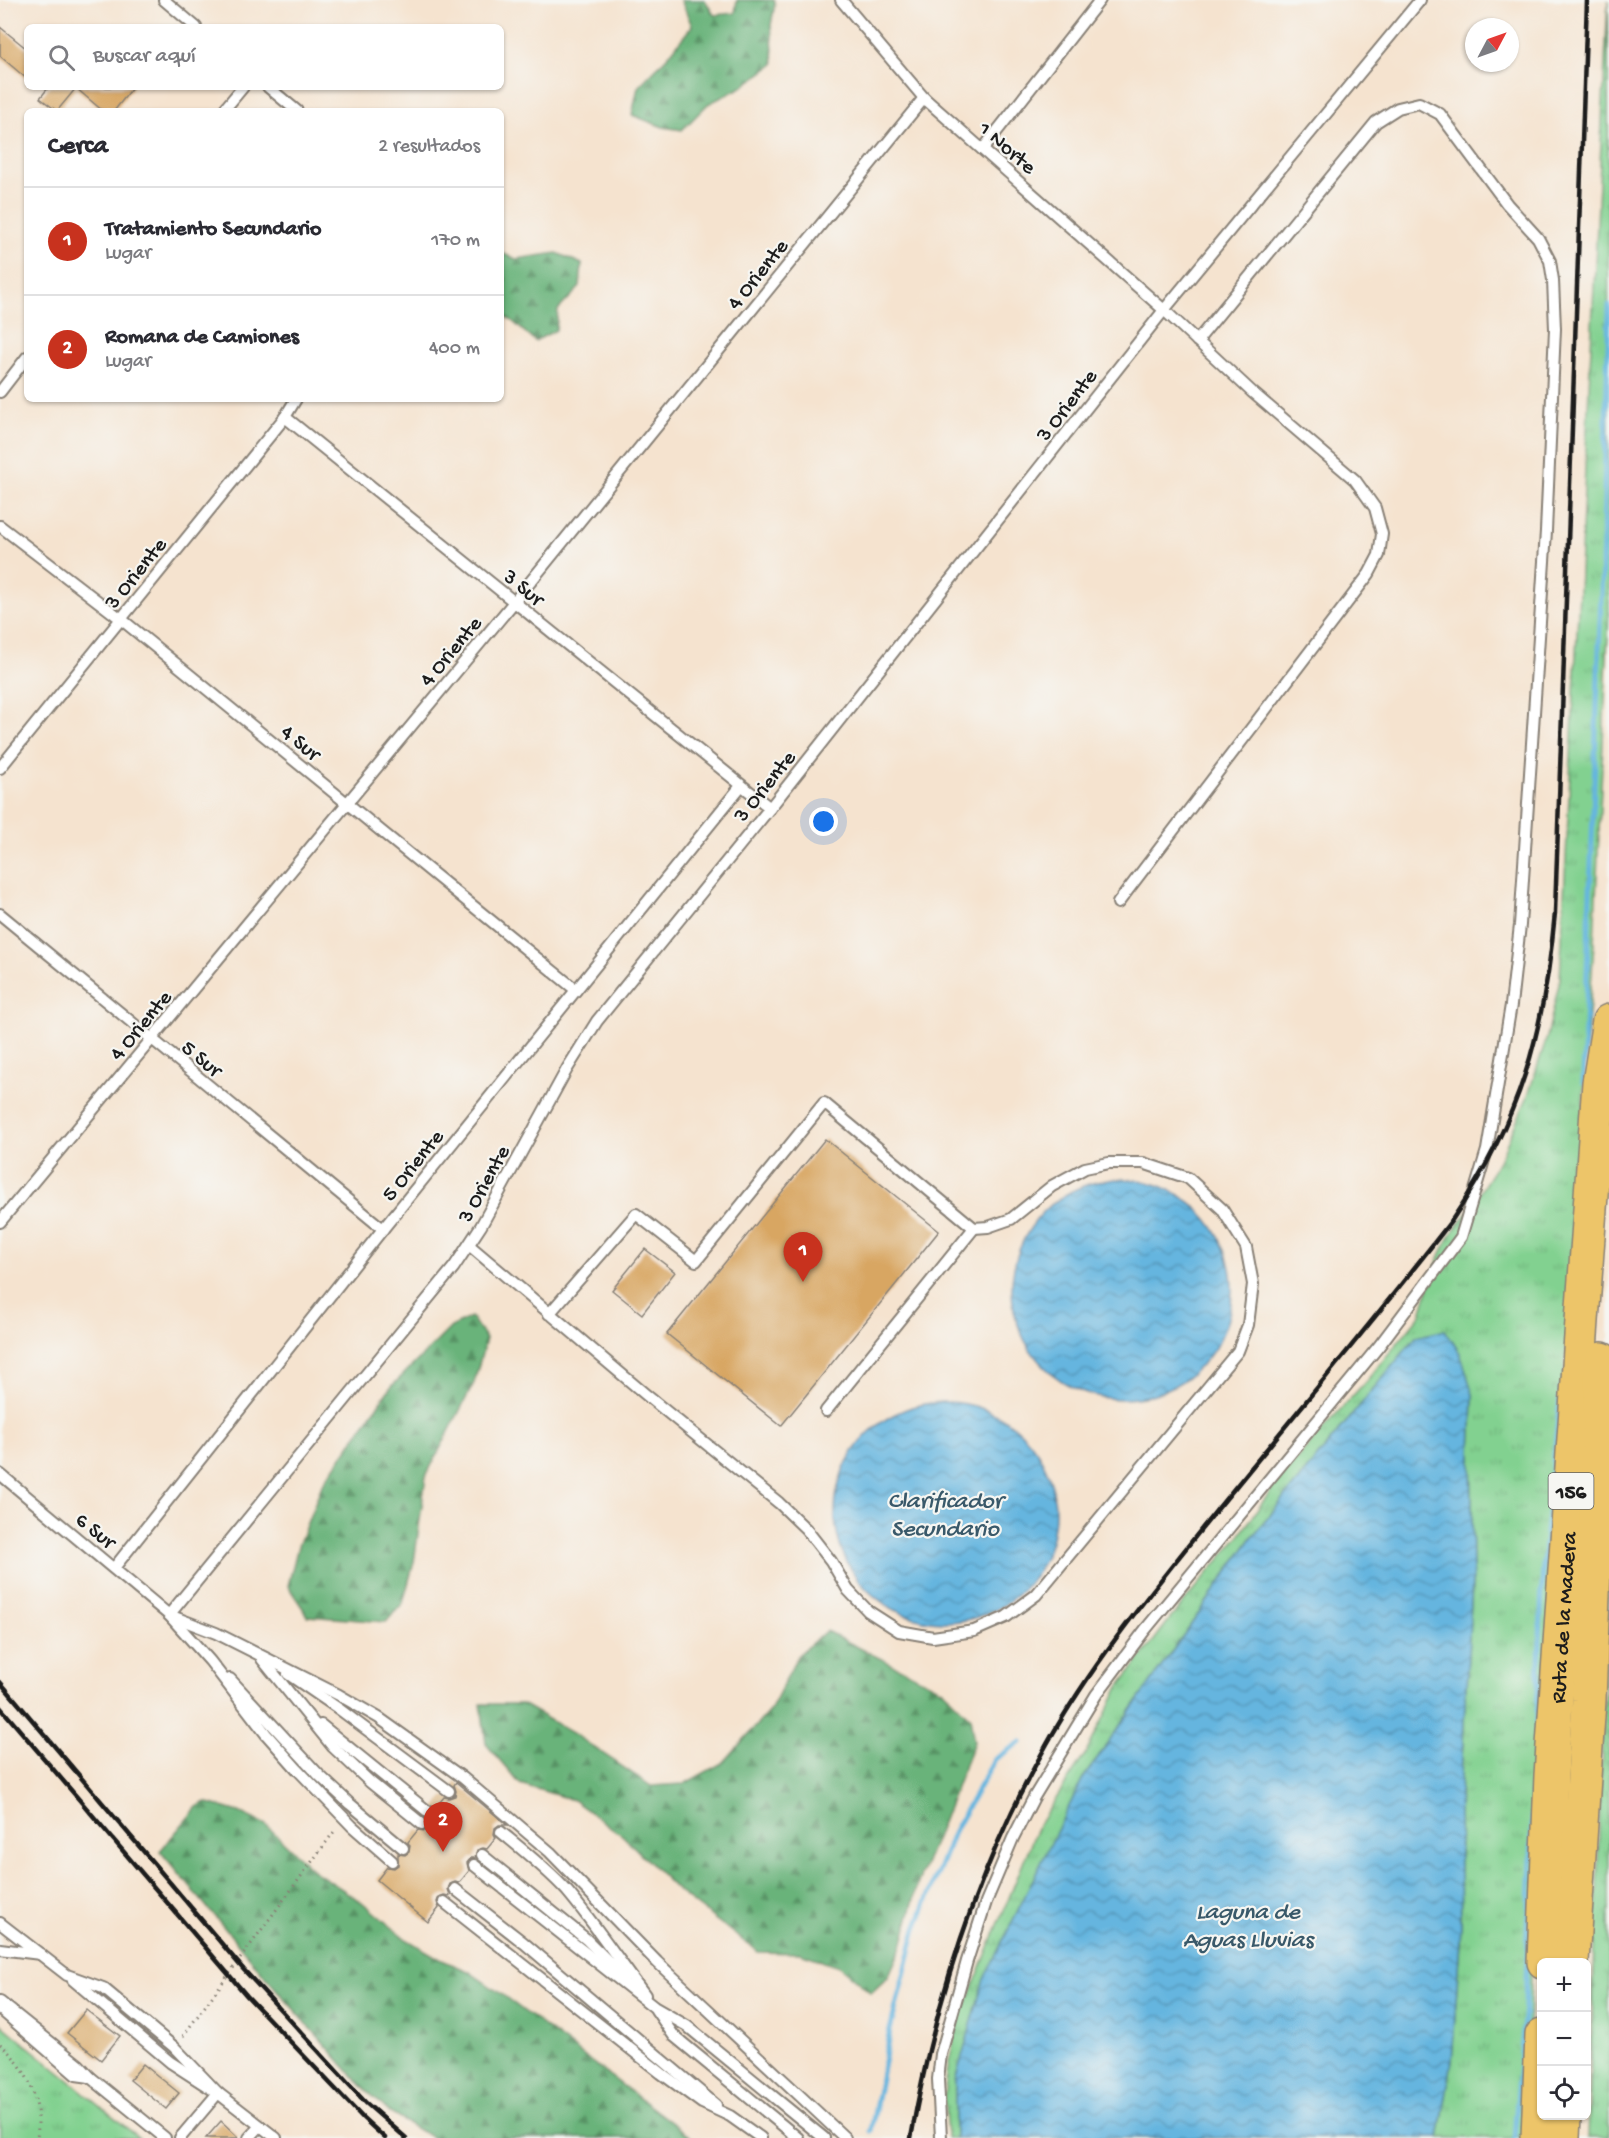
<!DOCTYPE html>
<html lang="es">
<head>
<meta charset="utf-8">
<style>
  :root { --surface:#fff; --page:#f2f2f3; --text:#2b2b33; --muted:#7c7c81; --line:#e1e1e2; --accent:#c8321e }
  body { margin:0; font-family:"Gochi Hand",sans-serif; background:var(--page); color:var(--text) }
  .controls { position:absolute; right:18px; bottom:18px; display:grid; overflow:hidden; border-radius:9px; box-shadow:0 2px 4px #0004 }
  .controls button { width:54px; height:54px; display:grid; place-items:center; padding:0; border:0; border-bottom:2px solid var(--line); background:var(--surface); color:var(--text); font:30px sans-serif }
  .compass { position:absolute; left:1465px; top:18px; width:54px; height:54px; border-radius:50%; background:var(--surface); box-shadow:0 2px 4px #0004; rotate:49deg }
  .you { position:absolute; left:824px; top:822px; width:21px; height:21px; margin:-15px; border:4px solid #fff; border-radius:50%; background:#1a73e8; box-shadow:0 0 0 9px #1a73e833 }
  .badge { display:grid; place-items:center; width:39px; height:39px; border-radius:50%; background:var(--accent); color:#fff; font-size:20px; font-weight:700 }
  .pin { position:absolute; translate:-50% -50px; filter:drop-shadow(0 2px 3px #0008) }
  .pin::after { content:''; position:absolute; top:32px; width:21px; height:18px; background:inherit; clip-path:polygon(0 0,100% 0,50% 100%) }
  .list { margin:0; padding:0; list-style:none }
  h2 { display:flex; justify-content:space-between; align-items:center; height:78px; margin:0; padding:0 24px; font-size:26px }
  h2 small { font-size:20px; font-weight:400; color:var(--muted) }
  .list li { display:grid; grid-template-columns:39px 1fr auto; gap:18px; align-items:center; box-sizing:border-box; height:108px; padding:0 24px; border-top:2px solid var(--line) }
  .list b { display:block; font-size:22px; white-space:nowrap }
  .list p { margin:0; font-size:20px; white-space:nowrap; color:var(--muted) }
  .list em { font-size:20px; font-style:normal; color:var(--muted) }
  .icon { flex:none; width:33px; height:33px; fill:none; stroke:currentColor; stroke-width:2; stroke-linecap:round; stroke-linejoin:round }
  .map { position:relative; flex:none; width:1609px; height:2138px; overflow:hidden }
  .search { position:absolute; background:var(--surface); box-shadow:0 2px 4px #0004; left:24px; top:24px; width:480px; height:66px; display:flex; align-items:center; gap:15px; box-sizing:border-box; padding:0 21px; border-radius:9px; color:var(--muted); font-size:22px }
  .panel { position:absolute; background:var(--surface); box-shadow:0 2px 4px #0004; left:24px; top:108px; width:480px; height:294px; border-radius:9px }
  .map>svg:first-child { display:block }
</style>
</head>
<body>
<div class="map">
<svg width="1609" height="2138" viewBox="0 0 1609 2138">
  <defs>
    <pattern id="grass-tufts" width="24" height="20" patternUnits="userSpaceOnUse" patternTransform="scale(1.5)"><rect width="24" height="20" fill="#82d190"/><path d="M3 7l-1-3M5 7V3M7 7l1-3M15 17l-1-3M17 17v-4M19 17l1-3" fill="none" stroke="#70b37c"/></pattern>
    <pattern id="forest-firs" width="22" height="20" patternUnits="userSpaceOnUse" patternTransform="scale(1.5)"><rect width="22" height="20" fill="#69b37a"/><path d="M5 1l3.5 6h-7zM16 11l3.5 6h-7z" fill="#569163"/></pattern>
    <pattern id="water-waves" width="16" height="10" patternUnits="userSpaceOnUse" patternTransform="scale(1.5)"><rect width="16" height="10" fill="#65b5df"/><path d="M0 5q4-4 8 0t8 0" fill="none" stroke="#5292b4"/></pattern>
  </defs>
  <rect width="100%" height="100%" fill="#f6f6f2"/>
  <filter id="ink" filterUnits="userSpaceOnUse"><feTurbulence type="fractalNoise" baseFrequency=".0167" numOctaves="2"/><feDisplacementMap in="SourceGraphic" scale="12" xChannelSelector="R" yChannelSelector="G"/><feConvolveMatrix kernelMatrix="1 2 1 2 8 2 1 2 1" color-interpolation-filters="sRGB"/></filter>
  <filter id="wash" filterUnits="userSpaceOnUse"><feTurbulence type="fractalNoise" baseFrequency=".008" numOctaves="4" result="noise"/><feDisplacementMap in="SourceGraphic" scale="24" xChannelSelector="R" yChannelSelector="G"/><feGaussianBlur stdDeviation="1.35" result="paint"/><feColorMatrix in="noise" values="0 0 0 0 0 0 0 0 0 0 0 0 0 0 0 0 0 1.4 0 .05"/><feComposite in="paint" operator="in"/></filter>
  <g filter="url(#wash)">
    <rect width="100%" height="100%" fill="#f5e3cf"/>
    <g fill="url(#grass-tufts)" stroke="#4f7656" stroke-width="1.5">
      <polygon points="1608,0 1609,610 1594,943 1551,1569 1525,2108 1522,2138 1439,2138 1452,2061 1461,1926 1459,1810 1473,1567 1471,1456 1473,1394 1416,1337 1253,1536 1082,1780 955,2081 955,2138 947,2138 944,2095 949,2061 959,2021 1038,1826 1086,1753 1119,1687 1170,1619 1239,1536 1274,1486 1319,1433 1368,1379 1421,1314 1434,1270 1442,1251 1452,1233 1469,1210 1499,1161 1527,1098 1547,1037 1560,979"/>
      <polygon points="1609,1550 1609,2138 1588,2138"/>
      <polygon points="0,2023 7,2029 139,2138 0,2138"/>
    </g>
    <g fill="url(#forest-firs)" stroke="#42684b" stroke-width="1.5">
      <polygon points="681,0 705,0 714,15 735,13 737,0 774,0 775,3 771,25 774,64 740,88 708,104 682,130 663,127 632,115 638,87 668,56 692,26"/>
      <polygon points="501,253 516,259 557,253 582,264 580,287 558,310 556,330 535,341 511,320 501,314"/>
      <polygon points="471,1317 486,1339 474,1383 426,1476 414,1562 403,1603 386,1622 308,1616 288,1586 298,1546 322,1485 390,1388 451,1327"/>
      <polygon points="826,1631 943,1690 970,1717 974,1742 918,1883 902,1946 888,1977 871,1993 839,1966 800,1953 758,1952 678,1891 623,1836 573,1800 520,1784 486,1744 481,1704 522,1704 574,1734 651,1786 684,1784 724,1762 771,1709 798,1655"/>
      <polygon points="205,1802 239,1812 266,1825 314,1871 362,1902 406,1939 442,1960 468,1971 500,1993 692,2138 434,2138 420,2131 390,2113 361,2085 269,1981 160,1851 197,1807"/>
    </g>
    <g fill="url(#water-waves)" stroke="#40687e" stroke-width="1.5">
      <circle cx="1122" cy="1289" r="110"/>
      <polygon points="1445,1330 1460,1353 1473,1394 1471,1456 1473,1567 1459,1810 1461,1926 1452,2061 1439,2138 955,2138 955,2081 984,1979 1082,1780 1253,1536 1416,1337"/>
      <circle cx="945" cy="1512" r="110"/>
    </g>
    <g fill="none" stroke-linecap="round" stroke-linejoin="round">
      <g stroke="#65b5df" stroke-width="5">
        <polyline points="1583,1083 1603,541 1609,305"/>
        <polyline points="871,2131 890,2030 916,1928 955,1829 995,1759 1021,1742"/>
        <polyline points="1514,2138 1525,2006 1543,1565 1561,1388"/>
      </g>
    </g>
    <g id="blocks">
      <g fill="#d8a662">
        <polygon points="0,27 27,49 27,79 0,56"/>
        <polygon points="49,87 133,87 114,111 103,111 76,88 57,111 40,98"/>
        <polygon points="825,1139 939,1231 781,1426 667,1334"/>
        <polygon points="645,1249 675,1272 642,1314 612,1290"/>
        <polygon points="456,1782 507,1825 499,1825 495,1828 494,1834 496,1838 487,1849 483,1848 477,1850 475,1858 471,1858 467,1863 469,1871 459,1883 455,1882 450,1884 448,1889 450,1895 449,1896 444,1895 439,1897 437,1902 439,1908 428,1922 377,1880 387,1867 394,1868 398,1865 398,1854 405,1855 409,1852 410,1846 408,1842 418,1830 425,1831 429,1826 429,1821 436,1819 438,1815 435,1808 444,1797 449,1798 455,1796 456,1791 454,1785"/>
        <polygon points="86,2010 120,2036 101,2060 67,2033"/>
        <polygon points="143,2064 179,2093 166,2109 130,2080"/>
        <polygon points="221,2121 239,2138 206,2138"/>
      </g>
    </g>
  </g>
  <g filter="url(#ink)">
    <use href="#blocks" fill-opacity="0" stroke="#888076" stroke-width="1.5"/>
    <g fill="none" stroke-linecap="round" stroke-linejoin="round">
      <defs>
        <g id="service">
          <polyline points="164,0 196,27"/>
          <polyline points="841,0 924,98 1164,310 1252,392 1355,480 1375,508 1382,534 1379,555 1369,574 1118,903"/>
          <polyline points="268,87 297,111"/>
          <polyline points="223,111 243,87"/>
          <polyline points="983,149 1100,0"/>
          <polyline points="0,392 27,357"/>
          <polyline points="285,417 770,808"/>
          <polyline points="0,526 121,619 576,990"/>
          <polyline points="0,768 285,417 296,399"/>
          <polyline points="0,914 383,1229"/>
          <polyline points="0,1222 514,602 924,98"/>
          <polyline points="469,1245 645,1394 779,1503 806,1529 831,1561 848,1590 868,1611 899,1631 933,1637 974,1631 1006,1617 1036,1595 1238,1351 1248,1325 1253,1284 1246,1247 1222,1209 1188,1178 1143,1163 1109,1163 1085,1168 1052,1186 1011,1219 988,1227 974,1228"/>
          <polyline points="549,1314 636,1214 696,1261 824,1103 974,1228 826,1411"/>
          <polyline points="0,1474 169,1615 210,1661 266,1734 297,1769 352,1826 392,1861"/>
          <polyline points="114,1568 383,1229 741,786"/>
          <polyline points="169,1615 454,1267 481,1226 567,1069 597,1021 770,808 1164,310 1420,0"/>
          <polyline points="169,1615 216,1633 339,1695 379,1718 463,1778 550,1852 657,1962 845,2138"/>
          <polyline points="262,1659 333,1747 370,1782 422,1824"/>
          <polyline points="288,1674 339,1709 449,1791"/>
          <polyline points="230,1679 319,1775 350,1804 403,1848"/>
          <polyline points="321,1725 431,1814"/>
          <path d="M501 1832C524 1851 547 1869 567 1891 595 1924 619 1961 645 1995"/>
          <polyline points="482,1855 586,1939 624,1977"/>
          <polyline points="474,1865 654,2007 687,2026 824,2138"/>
          <polyline points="455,1889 524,1943 716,2105"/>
          <polyline points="444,1902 661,2073 702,2103 730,2116 761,2138"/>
          <polyline points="0,1923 67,1975 103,1988 174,2047 218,2093 276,2138"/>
          <polyline points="0,1949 40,1954"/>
          <polyline points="73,1980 170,2062 218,2093 180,2138"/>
          <polyline points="0,2002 79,2065 90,2077 165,2138"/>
          <polyline points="0,2009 76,2075 90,2077"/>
          <polyline points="656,2010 674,2036 798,2138"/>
          <polyline points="249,2138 260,2126"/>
          <polyline points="941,2138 938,2079 941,2054 967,1961 986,1902 1013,1838 1034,1797 1096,1695 1145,1630 1379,1346 1461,1237 1487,1150 1511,1005 1520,925 1546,531 1555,329 1553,280 1550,261 1538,238 1507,204 1440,114 1419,103 1398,108 1376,122 1197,341"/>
        </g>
        <g id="trunk">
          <path id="s1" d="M1544 1962 1551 1775 1582 1321 1599 1083 1609 1021"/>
          <polyline points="1572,1962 1589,1700 1602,1359"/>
          <polyline points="1538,2138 1542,2035"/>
          <polyline points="1563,2138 1564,2116"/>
        </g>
      </defs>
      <use href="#service" stroke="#888076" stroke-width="14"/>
      <use href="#trunk" stroke="#888076" stroke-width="36"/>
      <g stroke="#888076" stroke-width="3" stroke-dasharray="1.5 4.5" stroke-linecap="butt">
        <polyline points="183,2036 336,1829"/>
        <path d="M0 2044C28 2068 42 2101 37 2138"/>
      </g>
      <use href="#service" stroke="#fff" stroke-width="10"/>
      <use href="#trunk" stroke="#edc569" stroke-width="33"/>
      <g stroke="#1c1c1c" stroke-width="4.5">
        <polyline points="0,1682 244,1970 366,2103 406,2138"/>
        <polyline points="0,1707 247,1996 363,2118 385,2138"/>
        <path d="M911 2138C935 2000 978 1866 1047 1744 1094 1660 1156 1586 1216 1511 1295 1414 1376 1318 1452 1220 1521 1118 1544 1034 1555 913L1587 0"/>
      </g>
    </g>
  </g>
  <g text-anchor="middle" stroke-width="4.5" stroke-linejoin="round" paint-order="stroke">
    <rect fill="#f6f6f2" stroke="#5d5d5c" stroke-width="1.5" x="1548.5" y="1473" width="45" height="36" rx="4.5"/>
    <g font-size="21" font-weight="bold" fill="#1c1c1c">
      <text x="1571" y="1498">156</text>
    </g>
    <g font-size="22" fill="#1c1c1c" stroke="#f6f6f2">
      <text transform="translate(1009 146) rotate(41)" y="8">1 Norte</text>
      <text transform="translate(756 273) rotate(-51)" y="8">4 Oriente</text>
      <text transform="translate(1065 404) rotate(-52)" y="8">3 Oriente</text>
      <text transform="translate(134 572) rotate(-51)" y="8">3 Oriente</text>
      <text transform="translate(525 586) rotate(39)" y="8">3 Sur</text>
      <text transform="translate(449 650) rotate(-50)" y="8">4 Oriente</text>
      <text transform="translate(302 741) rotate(39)" y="8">4 Sur</text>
      <text transform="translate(763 785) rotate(-51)" y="8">3 Oriente</text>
      <text transform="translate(139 1024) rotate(-50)" y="8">4 Oriente</text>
      <text transform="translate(203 1057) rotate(39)" y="8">5 Sur</text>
      <text transform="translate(411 1164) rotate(-51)" y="8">5 Oriente</text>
      <text transform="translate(482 1183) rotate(-61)" y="8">3 Oriente</text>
      <text transform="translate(97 1529) rotate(39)" y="8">6 Sur</text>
      <text dy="8" stroke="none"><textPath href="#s1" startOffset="345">Ruta de la Madera</textPath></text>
    </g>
    <g font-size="24" font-style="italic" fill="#39596a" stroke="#f6f6f2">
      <text x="945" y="1507">Clarificador<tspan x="945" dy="28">Secundario</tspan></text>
      <text x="1248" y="1918">Laguna de<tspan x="1248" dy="28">Aguas Lluvias</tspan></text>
    </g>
  </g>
</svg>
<div class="controls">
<button>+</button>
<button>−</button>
<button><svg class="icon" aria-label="locate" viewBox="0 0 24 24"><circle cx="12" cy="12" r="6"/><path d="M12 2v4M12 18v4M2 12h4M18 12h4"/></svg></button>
</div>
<svg class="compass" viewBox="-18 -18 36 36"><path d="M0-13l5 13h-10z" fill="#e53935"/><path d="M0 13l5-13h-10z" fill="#7c7c81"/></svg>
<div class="you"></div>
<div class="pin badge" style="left:803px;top:1282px">1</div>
<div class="pin badge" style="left:443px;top:1852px">2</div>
<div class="search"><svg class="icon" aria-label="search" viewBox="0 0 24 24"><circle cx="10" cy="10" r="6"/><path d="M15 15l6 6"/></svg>Buscar aquí</div>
<section class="panel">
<h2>Cerca<small>2 resultados</small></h2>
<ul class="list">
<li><span class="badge">1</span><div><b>Tratamiento Secundario</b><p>Lugar</p></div><em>170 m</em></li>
<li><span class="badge">2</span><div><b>Romana de Camiones</b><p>Lugar</p></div><em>400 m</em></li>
</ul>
</section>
</div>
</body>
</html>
